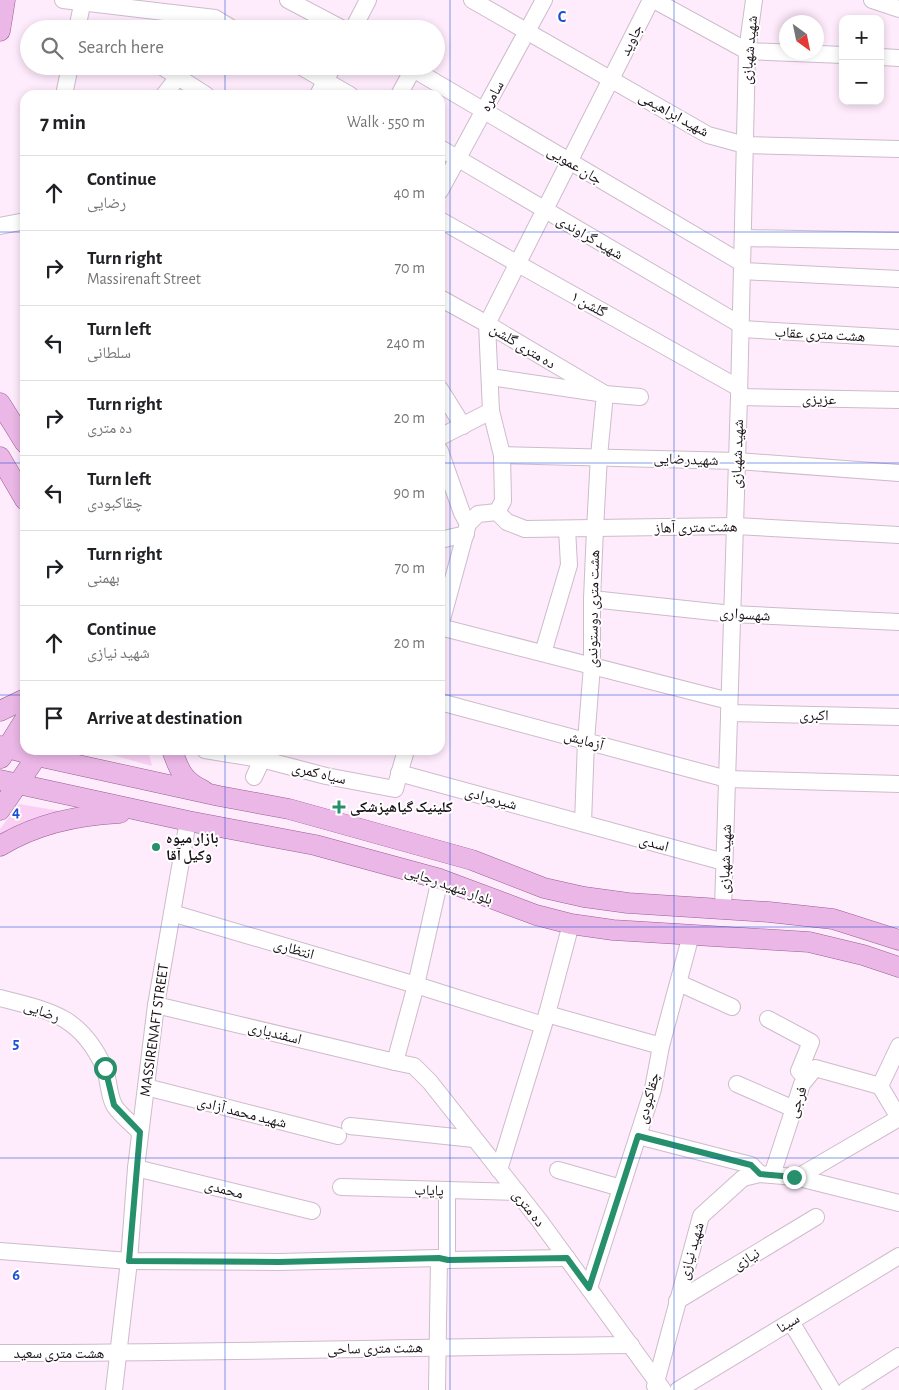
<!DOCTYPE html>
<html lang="en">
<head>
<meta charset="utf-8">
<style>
  :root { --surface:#fff; --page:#f6f6f6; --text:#202124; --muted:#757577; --line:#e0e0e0 }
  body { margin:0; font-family:"Alegreya Sans","Noto Naskh Arabic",sans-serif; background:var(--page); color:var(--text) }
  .controls { position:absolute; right:15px; top:15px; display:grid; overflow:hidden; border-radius:10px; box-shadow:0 2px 8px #0003 }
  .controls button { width:45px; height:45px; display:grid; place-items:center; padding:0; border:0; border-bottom:1px solid var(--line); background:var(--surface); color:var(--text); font:25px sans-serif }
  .compass { position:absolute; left:779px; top:15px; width:45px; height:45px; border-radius:50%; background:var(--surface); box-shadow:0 2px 8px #0003; rotate:147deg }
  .stop { position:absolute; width:15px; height:15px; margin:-11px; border:4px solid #268f6c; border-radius:50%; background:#fff }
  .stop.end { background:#268f6c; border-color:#fff; box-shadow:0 1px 5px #0008 }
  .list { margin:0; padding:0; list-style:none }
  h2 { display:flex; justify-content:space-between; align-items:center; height:65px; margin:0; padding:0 20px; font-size:21px }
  h2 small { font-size:16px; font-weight:400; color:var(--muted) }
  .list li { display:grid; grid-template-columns:32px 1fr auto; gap:15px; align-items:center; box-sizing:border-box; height:75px; padding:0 20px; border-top:1px solid var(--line) }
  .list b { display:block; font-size:19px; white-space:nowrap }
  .list p { margin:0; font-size:16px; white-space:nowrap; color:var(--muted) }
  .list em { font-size:16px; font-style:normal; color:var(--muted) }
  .icon { flex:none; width:28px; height:28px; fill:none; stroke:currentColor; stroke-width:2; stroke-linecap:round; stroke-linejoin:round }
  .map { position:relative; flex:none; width:899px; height:1390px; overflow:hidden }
  .search { position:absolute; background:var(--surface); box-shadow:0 2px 8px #0003; left:20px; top:20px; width:425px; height:55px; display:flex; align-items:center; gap:12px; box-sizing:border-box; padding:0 18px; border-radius:28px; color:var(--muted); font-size:19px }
  .panel { position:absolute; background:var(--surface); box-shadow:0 2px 8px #0003; left:20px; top:90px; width:425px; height:665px; border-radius:15px }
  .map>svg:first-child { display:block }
</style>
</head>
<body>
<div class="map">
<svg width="899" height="1390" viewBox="0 0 899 1390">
  <rect width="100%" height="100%" fill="#feebfc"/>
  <g fill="#f9d0f4">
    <polygon points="95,750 148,750 152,766"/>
    <polygon points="19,804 60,811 40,817 0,836 0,829"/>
  </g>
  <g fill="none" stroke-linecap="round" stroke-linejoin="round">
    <defs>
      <g id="minor">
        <polyline points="63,0 215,18 233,29"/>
        <polyline points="288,0 343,29"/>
        <polyline points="472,0 708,135 745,145 899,149"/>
        <polyline points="651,0 487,324 491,411 502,455 503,501 497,512 478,514 468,524 440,627 729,701"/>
        <polyline points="654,0 747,51 843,55"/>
        <polyline points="872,0 899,9"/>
        <polyline points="77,29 83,0"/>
        <polyline points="353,29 368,0"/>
        <polyline points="880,57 899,58"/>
        <polyline points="161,66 206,95"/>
        <polyline points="300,66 350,95"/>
        <polyline points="408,66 742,263"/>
        <polyline points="64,95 70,66"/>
        <polyline points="164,95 178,77"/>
        <polyline points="318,95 333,66"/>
        <polyline points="399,95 413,69"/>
        <polyline points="440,148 741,325"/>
        <polyline points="440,191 544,0"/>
        <polyline points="440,220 739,388"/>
        <polyline points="0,226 25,221"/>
        <polyline points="743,238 899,241"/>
        <polyline points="742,271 899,279"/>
        <polyline points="440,298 487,324 605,394 599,456 595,529 592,599 592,666 586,741 583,823"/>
        <polyline points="741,329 899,338"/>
        <polyline points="490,377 605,394 640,397"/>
        <polyline points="440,389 463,426"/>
        <polyline points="739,397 899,400"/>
        <polyline points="440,437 491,411"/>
        <polyline points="440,451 462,513 468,524"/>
        <polyline points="502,455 737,461 899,473"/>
        <polyline points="497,512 507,522 525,529 735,526 899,535"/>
        <polyline points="440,540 466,534"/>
        <polyline points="592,599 732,614 899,622"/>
        <polyline points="543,653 569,565 567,529"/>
        <polyline points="440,702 727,779 899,784"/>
        <polyline points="729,713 899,717"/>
        <polyline points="205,750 265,760 266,754"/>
        <polyline points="399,773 724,862"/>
        <polyline points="254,777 260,764 265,760 326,776 395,789 406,750"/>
        <polyline points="440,879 416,985 395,1062 414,1066 430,1082 539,1220 663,1390"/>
        <polyline points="723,909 739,397 747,51 754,0"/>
        <polyline points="172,913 416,985 543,1025"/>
        <polyline points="679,983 732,1007"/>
        <path d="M0 998C50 1011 80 1015 104 1067 109 1078 108 1094 114 1105 118 1113 133 1125 140 1132"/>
        <polyline points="156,1005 395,1062"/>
        <polyline points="547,1014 661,1046"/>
        <polyline points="768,1019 811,1042 799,1071 806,1078"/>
        <polyline points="737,1084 794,1109"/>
        <polyline points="146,1087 338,1136"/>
        <polyline points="899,1118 880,1086 899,1046"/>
        <polyline points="350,1126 474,1139"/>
        <polyline points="638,1136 751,1165 760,1174"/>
        <polyline points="136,1168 312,1211"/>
        <polyline points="499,1170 547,1014 571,924"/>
        <polyline points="558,1170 621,1188"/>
        <polyline points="772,1175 802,1084 815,1068 880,1086"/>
        <polyline points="798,1177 899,1118"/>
        <polyline points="341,1187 517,1192"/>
        <polyline points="447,1190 447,1260"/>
        <polyline points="0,1251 129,1261 279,1262 439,1258 447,1260 567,1258"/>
        <polyline points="589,1288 653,1089 661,1046 691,935"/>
        <polyline points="677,1301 816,1217"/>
        <polyline points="791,1322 832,1390"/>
        <path d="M0 1353C210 1353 421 1347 631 1345"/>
        <polyline points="655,1386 701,1216 743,1178 760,1174 795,1177 899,1203"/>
        <polyline points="114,1390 129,1261 136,1168 156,1005 188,821"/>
        <polyline points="437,1390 439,1258"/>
        <polyline points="678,1390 899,1256"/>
        <polyline points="846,1390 899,1356"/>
      </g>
      <g id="major">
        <polyline points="0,31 5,0"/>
        <polyline points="0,403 25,443"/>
        <polyline points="0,457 25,500"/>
        <polyline points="0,711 25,699"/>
        <polyline points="0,746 37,756 219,796 289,809 472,860 544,888 584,897 628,903 769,912 833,919 899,940"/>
        <path d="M172 750C179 770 183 781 203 790"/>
        <polyline points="1,758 25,719"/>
        <polyline points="0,780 188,821 315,845 440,879 536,915 571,924 613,930 809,942 863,955 899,967"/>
        <polyline points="0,810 41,750"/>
        <path d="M0 846C36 824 78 815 120 813"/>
      </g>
    </defs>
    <use href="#minor" stroke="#cdbccb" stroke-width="18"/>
    <use href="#major" stroke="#985e94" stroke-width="21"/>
    <use href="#minor" stroke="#fff" stroke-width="16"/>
    <use href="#major" stroke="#ebb7e6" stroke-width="20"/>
  </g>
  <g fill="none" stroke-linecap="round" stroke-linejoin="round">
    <polyline stroke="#268f6c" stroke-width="6" points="105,1068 114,1105 140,1132 129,1261 279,1262 439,1258 448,1260 567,1258 589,1288 638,1136 751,1165 760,1174 794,1177"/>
  </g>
  <path fill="none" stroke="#1d4ed8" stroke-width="1" stroke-opacity="0.55" d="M225 0V29M450 0V1390M674 0V1390M225 66V95M0 232H25M440 232H899M0 463H25M440 463H899M0 695H25M440 695H899M225 750V1390M0 927H899M0 1158H899"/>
  <g fill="#268f6c" stroke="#fff" stroke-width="2">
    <path d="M336.5 799.5h5v5h5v5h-5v5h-5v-5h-5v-5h5z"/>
    <circle cx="156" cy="847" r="5"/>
  </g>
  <g text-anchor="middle" stroke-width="4" stroke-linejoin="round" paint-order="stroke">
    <g font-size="15" fill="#191218" stroke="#fff">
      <text transform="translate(631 40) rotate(-64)" y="5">جاوید</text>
      <text transform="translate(749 50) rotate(-85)" y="5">شهید شهبازی</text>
      <text transform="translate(492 96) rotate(-61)" y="5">سامره</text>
      <text transform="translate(674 114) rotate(29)" y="5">شهید ابراهیمی</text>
      <text transform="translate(575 165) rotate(31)" y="5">جان عمویی</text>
      <text transform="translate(590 237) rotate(30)" y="5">شهید گراوندی</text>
      <text transform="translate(589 304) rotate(29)" y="5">گلشن ۱</text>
      <text transform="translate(820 334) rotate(3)" y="5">هشت متری عقاب</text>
      <text transform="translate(523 346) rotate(31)" y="5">ده متری گلشن</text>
      <text transform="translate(819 399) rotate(1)" y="5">عزیزی</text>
      <text transform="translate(737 454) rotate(-88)" y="5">شهید شهبازی</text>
      <text transform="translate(686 459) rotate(2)" y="5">شهیدرضایی</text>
      <text transform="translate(696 527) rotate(-1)" y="5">هشت متری آهاز</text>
      <text transform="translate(593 609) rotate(-89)" y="5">هشت متری دوستوندی</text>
      <text transform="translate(745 614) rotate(4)" y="5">شهسواری</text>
      <text transform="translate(814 715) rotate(1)" y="5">اکبری</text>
      <text transform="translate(584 740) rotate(15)" y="5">آزمایش</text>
      <text transform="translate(319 773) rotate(13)" y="5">سیاه کمری</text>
      <text transform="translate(491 798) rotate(15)" y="5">شیرمرادی</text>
      <text transform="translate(654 843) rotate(15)" y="5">اسدی</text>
      <text transform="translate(725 859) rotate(-88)" y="5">شهید شهبازی</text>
      <text transform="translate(449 885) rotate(19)" y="5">بلوار شهید رجایی</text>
      <text transform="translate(294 949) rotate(16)" y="5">انتظاری</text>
      <text transform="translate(42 1011) rotate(20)" y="5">رضایی</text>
      <text transform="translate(154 1030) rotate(-82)" y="5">MASSIRENAFT STREET</text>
      <text transform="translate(275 1033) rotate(14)" y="5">اسفندیاری</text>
      <text transform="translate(648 1098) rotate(-75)" y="5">چقاکبودی</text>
      <text transform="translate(797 1102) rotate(-70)" y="5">فرجی</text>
      <text transform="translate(242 1112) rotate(14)" y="5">شهید محمد آزادی</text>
      <text transform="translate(224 1189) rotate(14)" y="5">محمدی</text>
      <text transform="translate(429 1190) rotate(2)" y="5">پایاب</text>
      <text transform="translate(529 1208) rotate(52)" y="5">ده متری</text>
      <text transform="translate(691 1251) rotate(-74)" y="5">شهید نیازی</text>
      <text transform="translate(746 1259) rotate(-31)" y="5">نیازی</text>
      <text transform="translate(788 1323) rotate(-31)" y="5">سینا</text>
      <text transform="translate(375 1348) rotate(-1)" y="5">هشت متری ساحی</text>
      <text x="59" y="1358">هشت متری سعید</text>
    </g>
    <g font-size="15" font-weight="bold" fill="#191218" stroke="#fff" text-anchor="start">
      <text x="350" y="812">کلینیک گیاهپزشکی</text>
      <text x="166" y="843">بازار میوه<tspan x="166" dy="17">وکیل آقا</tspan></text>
    </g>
  </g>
  <g font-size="16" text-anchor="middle" font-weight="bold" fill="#1d4ed8" stroke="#fff" stroke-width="4" stroke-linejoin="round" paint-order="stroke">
    <text x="562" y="22">C</text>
    <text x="16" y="817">4</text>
    <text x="16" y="1048">5</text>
    <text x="16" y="1280">6</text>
  </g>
</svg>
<div class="controls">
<button>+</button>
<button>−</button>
</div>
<svg class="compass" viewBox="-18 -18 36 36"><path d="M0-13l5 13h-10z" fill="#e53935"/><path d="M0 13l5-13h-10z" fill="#757577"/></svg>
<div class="stop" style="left:105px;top:1068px"></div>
<div class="stop end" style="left:794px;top:1177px"></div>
<div class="search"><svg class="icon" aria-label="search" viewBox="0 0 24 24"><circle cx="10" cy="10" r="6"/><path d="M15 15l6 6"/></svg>Search here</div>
<section class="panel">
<h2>7 min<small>Walk · 550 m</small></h2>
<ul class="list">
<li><svg class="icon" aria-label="ahead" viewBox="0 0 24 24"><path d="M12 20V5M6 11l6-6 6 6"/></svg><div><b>Continue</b><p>رضایی</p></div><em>40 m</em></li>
<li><svg class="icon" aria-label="right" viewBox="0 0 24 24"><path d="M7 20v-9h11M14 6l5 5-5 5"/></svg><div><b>Turn right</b><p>Massirenaft Street</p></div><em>70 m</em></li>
<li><svg class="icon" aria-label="left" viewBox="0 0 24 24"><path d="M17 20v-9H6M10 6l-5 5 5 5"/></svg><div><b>Turn left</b><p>سلطانی</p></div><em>240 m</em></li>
<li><svg class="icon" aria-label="right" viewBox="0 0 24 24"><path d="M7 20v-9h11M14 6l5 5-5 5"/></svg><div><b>Turn right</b><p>ده متری</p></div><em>20 m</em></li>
<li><svg class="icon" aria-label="left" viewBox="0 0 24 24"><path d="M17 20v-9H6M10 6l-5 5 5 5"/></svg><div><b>Turn left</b><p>چقاکبودی</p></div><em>90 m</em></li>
<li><svg class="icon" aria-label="right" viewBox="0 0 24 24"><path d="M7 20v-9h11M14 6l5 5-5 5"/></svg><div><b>Turn right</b><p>بهمنی</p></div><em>70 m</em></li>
<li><svg class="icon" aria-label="ahead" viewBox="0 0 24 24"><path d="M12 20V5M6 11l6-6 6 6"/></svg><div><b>Continue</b><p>شهید نیازی</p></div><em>20 m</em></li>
<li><svg class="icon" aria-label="arrive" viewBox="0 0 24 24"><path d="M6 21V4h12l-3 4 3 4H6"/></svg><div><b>Arrive at destination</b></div></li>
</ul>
</section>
</div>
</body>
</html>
